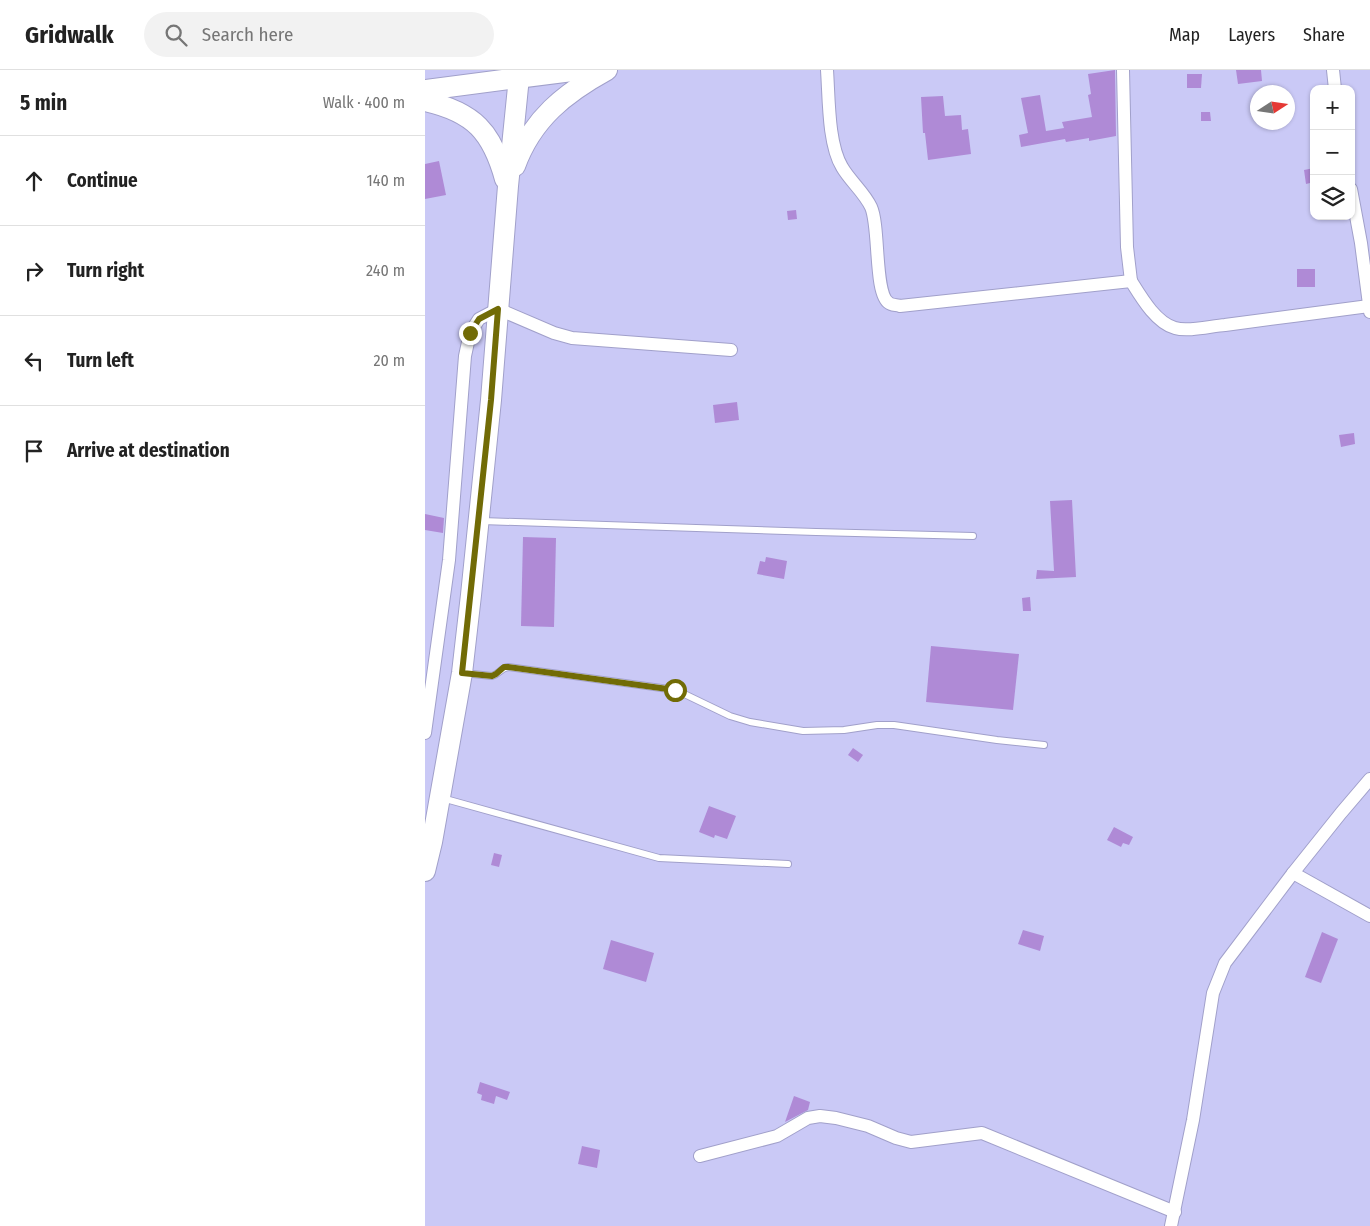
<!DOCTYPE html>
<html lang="en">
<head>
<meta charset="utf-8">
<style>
  :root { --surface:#fff; --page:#f2f2f2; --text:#222; --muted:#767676; --line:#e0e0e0 }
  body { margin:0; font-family:"Fira Sans Condensed",sans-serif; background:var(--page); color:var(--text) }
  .controls { position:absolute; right:15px; top:15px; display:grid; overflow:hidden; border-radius:10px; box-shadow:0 1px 4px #0004 }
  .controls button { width:45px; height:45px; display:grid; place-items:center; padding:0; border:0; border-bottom:1px solid var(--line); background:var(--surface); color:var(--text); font:25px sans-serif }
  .compass { position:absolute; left:825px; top:15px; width:45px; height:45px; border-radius:50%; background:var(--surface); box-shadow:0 1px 4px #0004; rotate:78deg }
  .stop { position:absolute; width:15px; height:15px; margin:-11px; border:4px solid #716b06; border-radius:50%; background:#fff }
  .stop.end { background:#716b06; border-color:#fff; box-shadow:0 1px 5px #0008 }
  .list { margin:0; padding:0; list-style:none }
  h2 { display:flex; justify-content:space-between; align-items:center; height:65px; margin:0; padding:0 20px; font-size:21px }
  h2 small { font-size:16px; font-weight:400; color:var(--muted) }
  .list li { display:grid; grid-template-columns:32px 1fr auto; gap:15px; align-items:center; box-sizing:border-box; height:90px; padding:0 20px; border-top:1px solid var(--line) }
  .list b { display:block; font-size:19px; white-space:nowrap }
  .list em { font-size:16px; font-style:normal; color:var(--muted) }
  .icon { flex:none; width:28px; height:28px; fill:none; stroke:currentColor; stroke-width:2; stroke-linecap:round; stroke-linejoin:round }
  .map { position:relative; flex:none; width:945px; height:1156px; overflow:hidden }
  header { display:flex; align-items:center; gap:30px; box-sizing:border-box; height:70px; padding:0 25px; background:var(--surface); border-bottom:1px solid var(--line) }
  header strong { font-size:24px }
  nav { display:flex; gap:28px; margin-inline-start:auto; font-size:18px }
  .search { width:350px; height:45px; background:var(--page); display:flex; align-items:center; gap:12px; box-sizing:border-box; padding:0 18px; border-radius:28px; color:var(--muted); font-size:19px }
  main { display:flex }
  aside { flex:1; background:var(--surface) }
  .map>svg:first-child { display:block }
</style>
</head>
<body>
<header>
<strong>Gridwalk</strong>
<div class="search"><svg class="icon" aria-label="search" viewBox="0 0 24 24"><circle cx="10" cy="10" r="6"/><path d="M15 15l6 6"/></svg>Search here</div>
<nav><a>Map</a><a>Layers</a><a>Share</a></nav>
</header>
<main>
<aside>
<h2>5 min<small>Walk · 400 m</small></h2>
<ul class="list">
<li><svg class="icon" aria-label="ahead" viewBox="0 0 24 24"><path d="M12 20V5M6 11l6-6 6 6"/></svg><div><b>Continue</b></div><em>140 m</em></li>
<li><svg class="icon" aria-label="right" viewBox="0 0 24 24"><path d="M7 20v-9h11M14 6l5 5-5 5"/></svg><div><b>Turn right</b></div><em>240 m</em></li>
<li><svg class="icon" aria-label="left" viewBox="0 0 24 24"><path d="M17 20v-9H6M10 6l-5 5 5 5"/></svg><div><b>Turn left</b></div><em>20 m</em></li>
<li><svg class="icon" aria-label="arrive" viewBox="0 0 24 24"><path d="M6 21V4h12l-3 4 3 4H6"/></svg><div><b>Arrive at destination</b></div></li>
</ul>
</aside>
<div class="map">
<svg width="945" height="1156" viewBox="0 0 945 1156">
  <rect width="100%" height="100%" fill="#cac9f6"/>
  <g fill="#af8ad6">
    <polygon points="690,0 691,66 664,71 664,68 641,72 640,69 596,77 594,65 603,63 596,28 615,25 621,61 639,58 637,52 667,47 663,25 666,24 663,4"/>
    <polygon points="811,0 836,0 837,11 813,14"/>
    <polygon points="762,4 777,4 776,18 762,18"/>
    <polygon points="518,26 520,46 536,45 537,60 543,59 546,84 503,90 500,63 498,63 496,27"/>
    <polygon points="776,42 785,42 786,51 776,51"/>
    <polygon points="14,91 21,125 0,129 0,94"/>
    <polygon points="889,98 889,112 881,114 879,100"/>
    <polygon points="371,140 372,149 363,150 362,141"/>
    <rect x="872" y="199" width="18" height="18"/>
    <polygon points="312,332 314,350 290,353 288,335"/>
    <polygon points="929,363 930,374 916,377 914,365"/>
    <polygon points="647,430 651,507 611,509 612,500 629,501 625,431"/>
    <polygon points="0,444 19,448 18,463 0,460"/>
    <polygon points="98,467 131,468 129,557 96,556"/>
    <polygon points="341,487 362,491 359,509 332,504 335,491 340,492"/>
    <polygon points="605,527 606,541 598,541 597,528"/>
    <polygon points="506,576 594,584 588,640 501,632"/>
    <polygon points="428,678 438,685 433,692 423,685"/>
    <polygon points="284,736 311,746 302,769 290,765 289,768 274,762"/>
    <polygon points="689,757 708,767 704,775 698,773 696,777 682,770"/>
    <polygon points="69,783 77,785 74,797 66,795"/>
    <polygon points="598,860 619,866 615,881 593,874"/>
    <polygon points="897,862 913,869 896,913 880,907"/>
    <polygon points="186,870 229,883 221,912 178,899"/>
    <polygon points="55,1012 85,1022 82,1030 71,1026 69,1034 56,1030 57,1025 52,1023"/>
    <polygon points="369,1026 385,1032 383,1040 360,1052"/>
    <polygon points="157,1076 175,1080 172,1098 153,1094"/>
  </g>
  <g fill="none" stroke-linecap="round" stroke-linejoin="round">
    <defs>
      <g id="lane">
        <polyline points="57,451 391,462 548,466"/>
        <path d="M38 603 67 606C74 604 76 598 83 597L251 620 305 646 325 652 378 661 419 660 452 655H469L572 670 619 675"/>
        <polyline points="17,728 234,788 363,794"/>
      </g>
      <g id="street">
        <path d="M402 0C404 28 403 74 417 97 425 111 439 122 446 137 455 157 449 224 464 233 466 235 472 235 475 236L706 211C716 227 731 253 750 258 763 262 786 256 800 255 848 249 896 242 944 236"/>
        <polyline points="698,0 702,177 706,211"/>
        <polyline points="908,0 910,19"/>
        <polyline points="926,119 936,173 945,242"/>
        <polyline points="0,663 24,490 40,286 45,263 54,249 73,239 129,263 147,268 306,280"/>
        <polyline points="868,803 945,846"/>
        <polyline points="275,1086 352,1066 383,1048 395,1046 411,1048 443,1056 471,1068 486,1072 557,1063 750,1142"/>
        <polyline points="746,1156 768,1050 788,923 800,893 868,803 916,743 945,709"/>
      </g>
      <g id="primary">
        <polyline points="0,20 155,0"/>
        <path d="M0 31C49 42 67 62 80 109"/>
        <path d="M90 96C107 49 140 23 182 0"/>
        <polyline points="0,801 7,772 37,603 46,525 66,330 83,116 94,7"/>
      </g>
    </defs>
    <use href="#lane" stroke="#a1a0ca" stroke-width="8"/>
    <use href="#street" stroke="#a1a0ca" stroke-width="14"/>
    <use href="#primary" stroke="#a1a0ca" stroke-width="22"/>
    <use href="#lane" stroke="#fff" stroke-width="6"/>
    <use href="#street" stroke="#fff" stroke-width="12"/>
    <use href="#primary" stroke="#fff" stroke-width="20"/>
  </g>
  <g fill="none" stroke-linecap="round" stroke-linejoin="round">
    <polyline stroke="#716b06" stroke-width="6" points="45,263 54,249 73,239 66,330 37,603 67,606 71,604 79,597 83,597 250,620"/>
  </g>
</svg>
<div class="controls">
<button>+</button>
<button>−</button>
<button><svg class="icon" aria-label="layers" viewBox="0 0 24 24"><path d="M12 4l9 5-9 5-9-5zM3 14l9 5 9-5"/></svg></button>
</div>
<svg class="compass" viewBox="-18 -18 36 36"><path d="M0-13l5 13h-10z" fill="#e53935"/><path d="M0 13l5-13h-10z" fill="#767676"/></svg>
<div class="stop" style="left:250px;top:620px"></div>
<div class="stop end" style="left:45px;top:263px"></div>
</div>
</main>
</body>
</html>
